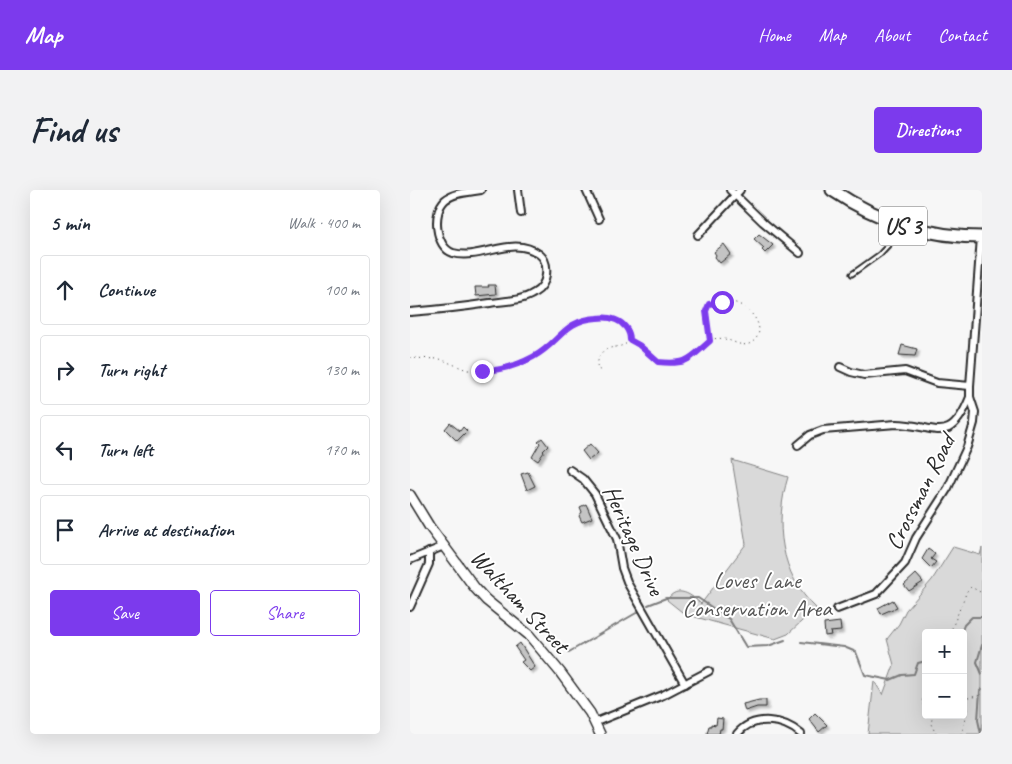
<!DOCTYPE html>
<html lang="en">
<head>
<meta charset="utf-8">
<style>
  :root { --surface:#fff; --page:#f2f2f3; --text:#1f2937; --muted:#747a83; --line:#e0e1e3; --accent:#7c3aed }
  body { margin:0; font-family:Caveat,sans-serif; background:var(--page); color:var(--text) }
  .controls { position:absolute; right:15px; bottom:15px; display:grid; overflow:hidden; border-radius:5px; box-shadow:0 5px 20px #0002 }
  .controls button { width:45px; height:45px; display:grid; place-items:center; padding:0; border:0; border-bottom:1px solid var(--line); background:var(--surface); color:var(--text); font:25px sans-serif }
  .stop { position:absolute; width:15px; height:15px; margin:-11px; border:4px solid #7c3aed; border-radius:50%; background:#fff }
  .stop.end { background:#7c3aed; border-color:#fff; box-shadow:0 1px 5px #0008 }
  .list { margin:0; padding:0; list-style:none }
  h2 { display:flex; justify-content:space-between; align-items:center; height:65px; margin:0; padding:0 20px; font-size:21px }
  h2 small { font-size:16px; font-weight:400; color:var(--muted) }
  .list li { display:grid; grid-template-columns:32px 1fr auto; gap:15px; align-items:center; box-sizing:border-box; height:70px; margin:0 10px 10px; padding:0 10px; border:1px solid var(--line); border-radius:5px }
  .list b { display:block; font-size:19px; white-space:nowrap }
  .list em { font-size:16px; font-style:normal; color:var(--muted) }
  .actions { display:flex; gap:10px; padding:15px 20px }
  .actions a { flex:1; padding:11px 0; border:1px solid var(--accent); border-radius:5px; text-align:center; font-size:18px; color:var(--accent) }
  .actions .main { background:var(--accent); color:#fff }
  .icon { flex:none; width:28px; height:28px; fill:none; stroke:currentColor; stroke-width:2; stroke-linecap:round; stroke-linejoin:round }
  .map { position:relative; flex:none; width:572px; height:544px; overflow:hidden; border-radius:5px }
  header { display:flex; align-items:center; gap:30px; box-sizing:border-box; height:70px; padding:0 25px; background:var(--accent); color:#fff }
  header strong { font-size:24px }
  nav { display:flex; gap:28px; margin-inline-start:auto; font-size:18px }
  .intro { display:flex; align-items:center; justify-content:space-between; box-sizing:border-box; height:120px; padding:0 30px }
  h1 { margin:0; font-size:35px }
  .button { padding:12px 22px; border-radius:5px; background:var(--accent); color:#fff; font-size:18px; font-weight:700 }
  main { display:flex; gap:30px; padding:0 30px }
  aside { flex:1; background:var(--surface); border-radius:5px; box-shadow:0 5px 20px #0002 }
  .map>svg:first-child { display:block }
</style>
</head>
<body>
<header>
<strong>Map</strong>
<nav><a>Home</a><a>Map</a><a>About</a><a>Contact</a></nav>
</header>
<div class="intro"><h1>Find us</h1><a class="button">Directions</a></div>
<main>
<aside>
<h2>5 min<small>Walk · 400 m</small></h2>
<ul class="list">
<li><svg class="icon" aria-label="ahead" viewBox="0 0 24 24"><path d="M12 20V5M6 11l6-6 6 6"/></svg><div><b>Continue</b></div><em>100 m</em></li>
<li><svg class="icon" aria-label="right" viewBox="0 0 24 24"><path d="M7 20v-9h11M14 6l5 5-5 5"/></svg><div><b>Turn right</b></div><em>130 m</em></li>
<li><svg class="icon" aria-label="left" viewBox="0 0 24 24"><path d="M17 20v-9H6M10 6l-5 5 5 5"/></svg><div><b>Turn left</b></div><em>170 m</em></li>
<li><svg class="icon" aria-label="arrive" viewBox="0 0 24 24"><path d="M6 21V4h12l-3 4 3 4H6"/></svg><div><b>Arrive at destination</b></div></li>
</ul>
<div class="actions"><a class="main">Save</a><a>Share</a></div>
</aside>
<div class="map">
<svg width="572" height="544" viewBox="0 0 572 544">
  <defs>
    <filter id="shadow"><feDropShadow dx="2.5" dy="2.5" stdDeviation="1" flood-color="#0004"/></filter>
  </defs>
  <rect width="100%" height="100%" fill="#f7f7f7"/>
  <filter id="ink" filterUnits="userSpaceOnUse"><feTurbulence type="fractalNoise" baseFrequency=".02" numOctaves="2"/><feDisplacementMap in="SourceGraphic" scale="10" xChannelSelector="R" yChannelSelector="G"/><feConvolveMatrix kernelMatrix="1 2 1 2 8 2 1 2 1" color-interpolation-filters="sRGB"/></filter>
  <g filter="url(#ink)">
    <g fill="#d9d9d9" stroke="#828282" fill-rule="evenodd">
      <path d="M322 270 378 287C364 332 370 385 406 418L378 444 365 449 282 426 272 422 257 410C267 394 282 405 291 414L336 354Z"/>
      <path d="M543 357 570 365 572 358V544H458L464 491 473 505 484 475 477 449 489 434 496 420 522 390ZM516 443H553V525H516Z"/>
    </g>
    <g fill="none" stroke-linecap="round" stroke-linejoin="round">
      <g stroke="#7b7b7b" stroke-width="2">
        <polyline points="238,415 256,408 288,408 319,429 336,457 358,456 375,450"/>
        <polyline points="551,443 554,435 562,427 572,427"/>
        <polyline points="391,452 434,457 446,462 455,485 480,490 492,485 504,484 508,473 516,471"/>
        <polyline points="572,455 567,472 572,484"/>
        <polyline points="159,462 228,422"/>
        <polyline points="571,544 568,530 570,501 572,499"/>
      </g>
    </g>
    <g fill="#c4c4c4" stroke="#2b2b2b" filter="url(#shadow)">
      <polygon points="349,44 363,55 355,63 352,60 354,58 344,49"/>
      <polygon points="314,54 321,64 310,73 305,67 306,65 304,62"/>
      <polygon points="78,95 85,95 86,104 66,106 65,97 79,97"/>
      <polygon points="492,155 507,159 505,166 489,165"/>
      <polygon points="40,233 50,241 53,237 57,241 47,251 35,239"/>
      <polygon points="132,248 138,256 133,261 134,262 128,271 122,267 130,253 128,251"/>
      <polygon points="180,254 188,263 179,270 172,261"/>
      <polygon points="118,282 125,296 117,300 111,284"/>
      <polygon points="176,314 182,328 172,332 169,326 172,322 170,317"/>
      <polygon points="518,359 525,364 521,369 526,372 521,378 512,369"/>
      <polygon points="506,384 513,392 499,401 494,395"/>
      <polygon points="483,410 487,417 471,424 468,418"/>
      <polygon points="430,432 431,441 420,442 421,445 415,446 414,434"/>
      <polygon points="110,453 125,477 120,481 111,472 114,470 105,457"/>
      <polygon points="349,510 356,510 356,517 347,517 335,521 333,514"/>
      <polygon points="405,523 417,535 409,542 399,529"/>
      <polygon points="307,528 313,529 312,539 310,539 309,544 299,544 297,543 299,536 301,536 301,534 306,535"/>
    </g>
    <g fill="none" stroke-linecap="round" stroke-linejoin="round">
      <defs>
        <polyline id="lane" points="442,84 470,64 495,37"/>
        <g id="street">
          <polyline points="108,0 111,23"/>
          <polyline points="176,0 189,29"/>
          <polyline points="320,0 353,32 390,63"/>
          <polyline points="288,45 330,0"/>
          <path d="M0 122C27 120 53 117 80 113 94 111 112 111 124 103 131 99 135 93 136 85 137 77 136 69 129 64 103 44 71 71 43 63 25 57 22 22 35 10 44 2 60 2 71 0"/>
          <polyline points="430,177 441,182 454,185 495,181 527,193 560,196"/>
          <path d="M388 255 400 245 413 240 486 234C525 234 539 259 560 207"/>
          <polyline points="160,280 173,289 185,304 207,349 212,378 218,394 275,494"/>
          <polyline points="0,370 34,356"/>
          <polyline points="0,417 19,374 19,362"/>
          <polyline points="427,419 466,404 495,373 506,348 538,298 557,257 564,233 565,222 560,207 560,196 571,47"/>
          <polyline points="186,532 253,505 299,481"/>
          <path d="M327 544C344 524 374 529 391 544"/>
        </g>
        <polyline id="secondary" points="0,305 19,336 65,398 76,410 119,445 150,482 180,523 190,544"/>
        <path id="highway" d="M422 0C468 31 516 47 572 47"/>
      </defs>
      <use href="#lane" stroke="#2b2b2b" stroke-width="7"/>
      <use href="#street" stroke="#2b2b2b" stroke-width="10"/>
      <use href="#secondary" stroke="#2b2b2b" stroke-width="12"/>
      <use href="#highway" stroke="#2b2b2b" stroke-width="15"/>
      <g stroke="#2b2b2b" stroke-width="1" stroke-dasharray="1 4" stroke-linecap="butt">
        <path d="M220 151C231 156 239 167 248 171 252 173 258 172 263 172 270 172 275 173 281 169 288 164 293 154 301 150 316 143 329 160 341 153 361 140 339 115 322 112 315 110 307 113 299 114L296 121 300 151"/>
        <path d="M0 168 30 169 57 180H87L125 166 166 132 186 128H202L211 132 217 140 220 150C209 164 189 148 187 178L191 181"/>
        <polyline points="540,443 557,401 561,397 572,403"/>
        <polyline points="516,495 512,512 516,520"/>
        <polyline points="558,508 572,505"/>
        <polyline points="520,525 522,529 521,534 526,544"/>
        <path d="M551 544C555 533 561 514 553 504"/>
      </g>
      <use href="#lane" stroke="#fff" stroke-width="3"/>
      <use href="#street" stroke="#fff" stroke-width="6"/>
      <use href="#secondary" stroke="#fff" stroke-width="9"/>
      <use href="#highway" stroke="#fff" stroke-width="11"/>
    </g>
  </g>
  <g fill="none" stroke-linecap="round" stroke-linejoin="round" filter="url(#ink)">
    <path stroke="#7c3aed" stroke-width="6" d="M72 181C90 181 108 175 123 167 150 153 153 130 187 128 193 127 200 127 206 130 214 133 220 141 220 150L229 155 248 172C279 175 279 169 300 151L296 121 299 114 312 112"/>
  </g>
  <g text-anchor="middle" stroke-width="4" stroke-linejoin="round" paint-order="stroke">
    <rect fill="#fff" stroke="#6b6b6b" stroke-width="1" x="469" y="16.5" width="48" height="39" rx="4"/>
    <g font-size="22" font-weight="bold" fill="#2b2b2b">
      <text x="493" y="44">US 3</text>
    </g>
    <g font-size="24" fill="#2b2b2b" stroke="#fff">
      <text transform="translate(510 302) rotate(-63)" y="8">Crossman Road</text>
      <text transform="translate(224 350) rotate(66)" y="8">Heritage Drive</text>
      <text transform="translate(110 411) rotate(47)" y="8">Waltham Street</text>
    </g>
    <g font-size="24" fill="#565656" stroke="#fff">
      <text x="347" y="398">Loves Lane<tspan x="347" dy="28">Conservation Area</tspan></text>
    </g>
  </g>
</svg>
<div class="controls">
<button>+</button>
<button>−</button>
</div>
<div class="stop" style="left:312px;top:112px"></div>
<div class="stop end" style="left:72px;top:181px"></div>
</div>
</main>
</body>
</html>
